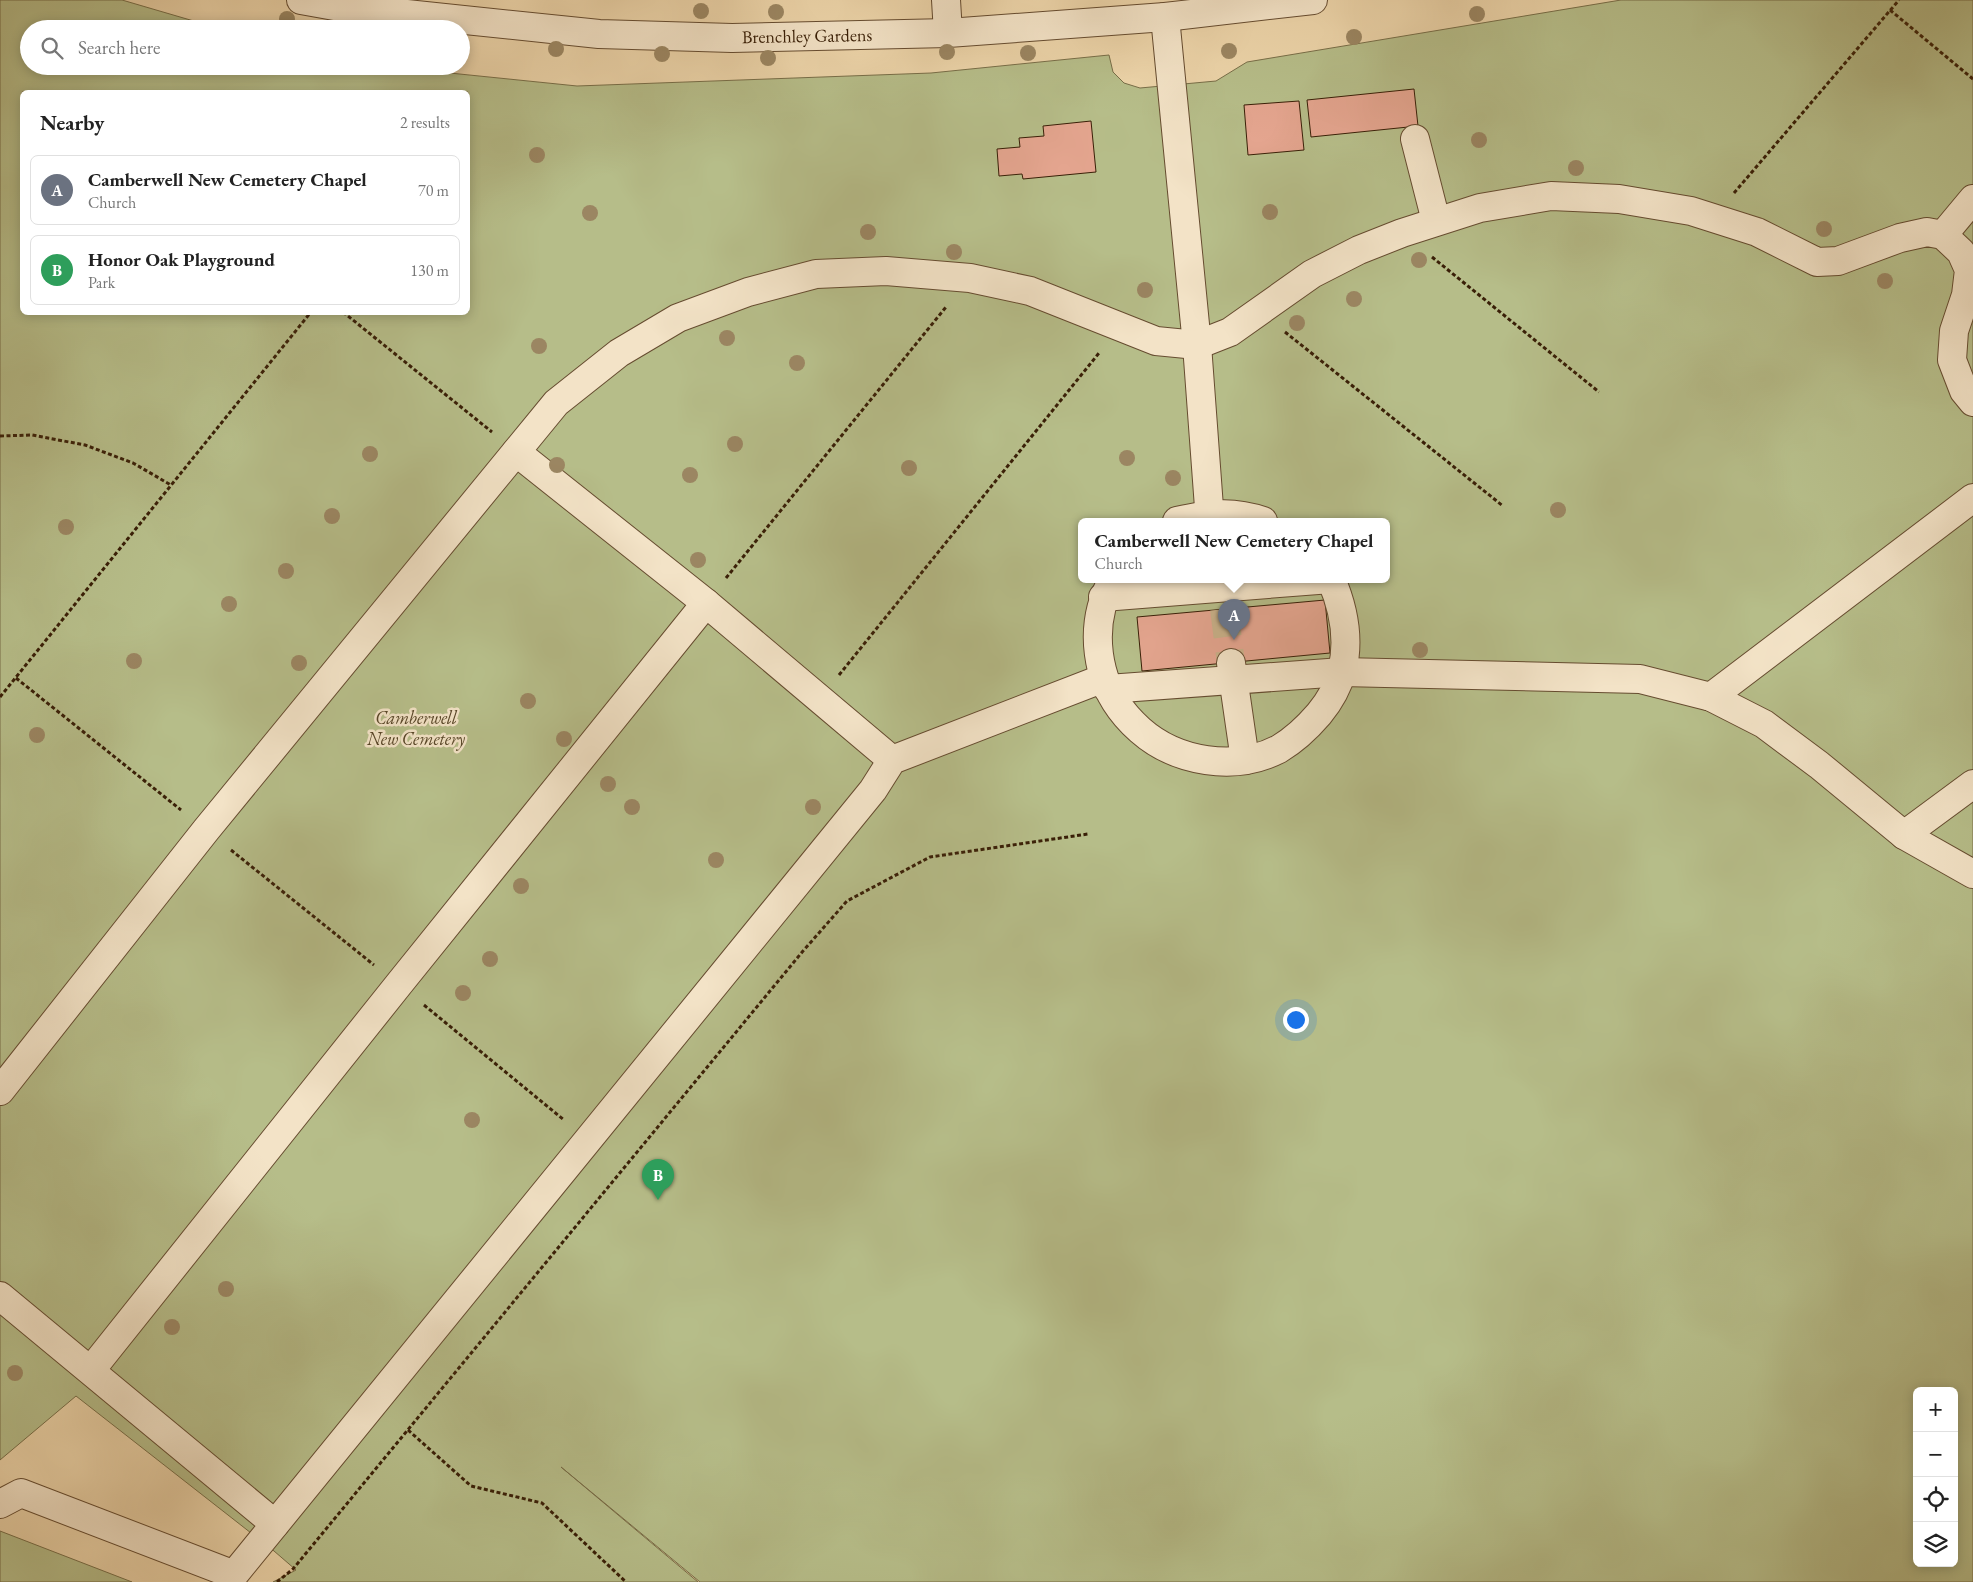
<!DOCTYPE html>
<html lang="en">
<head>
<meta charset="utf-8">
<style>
  :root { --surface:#fff; --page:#f2f2f2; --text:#222; --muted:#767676; --line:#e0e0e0; --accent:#7c3aed }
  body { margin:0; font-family:"EB Garamond",serif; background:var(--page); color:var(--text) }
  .controls { position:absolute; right:15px; bottom:15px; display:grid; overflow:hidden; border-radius:8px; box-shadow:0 2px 12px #0003 }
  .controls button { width:45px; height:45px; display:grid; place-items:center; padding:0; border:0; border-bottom:1px solid var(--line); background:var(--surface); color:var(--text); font:25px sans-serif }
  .you { position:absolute; left:1295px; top:1019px; width:18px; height:18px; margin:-12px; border:4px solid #fff; border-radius:50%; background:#1a73e8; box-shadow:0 0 0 8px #1a73e833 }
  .badge { display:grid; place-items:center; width:32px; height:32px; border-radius:50%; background:var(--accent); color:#fff; font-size:16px; font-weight:700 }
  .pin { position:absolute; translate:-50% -41px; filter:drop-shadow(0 1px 2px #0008) }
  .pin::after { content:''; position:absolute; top:26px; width:18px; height:15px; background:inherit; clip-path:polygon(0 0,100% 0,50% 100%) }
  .popup { position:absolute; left:1078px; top:518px; width:312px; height:65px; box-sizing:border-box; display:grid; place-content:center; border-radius:8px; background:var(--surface); filter:drop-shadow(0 1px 4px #0005); font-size:16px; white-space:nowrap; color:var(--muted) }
  .popup b { font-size:19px; color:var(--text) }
  .popup::after { content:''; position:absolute; left:50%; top:100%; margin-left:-10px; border:10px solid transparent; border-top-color:var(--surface) }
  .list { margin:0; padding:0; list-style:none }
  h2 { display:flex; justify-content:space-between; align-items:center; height:65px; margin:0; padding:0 20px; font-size:21px }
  h2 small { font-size:16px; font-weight:400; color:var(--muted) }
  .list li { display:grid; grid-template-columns:32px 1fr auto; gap:15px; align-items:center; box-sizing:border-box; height:70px; margin:0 10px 10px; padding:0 10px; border:1px solid var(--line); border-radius:8px }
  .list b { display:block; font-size:19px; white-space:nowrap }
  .list p { margin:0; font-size:16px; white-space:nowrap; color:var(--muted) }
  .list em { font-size:16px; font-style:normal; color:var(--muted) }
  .icon { flex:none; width:28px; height:28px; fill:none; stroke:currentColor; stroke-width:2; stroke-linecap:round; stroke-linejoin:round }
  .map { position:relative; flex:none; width:1973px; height:1582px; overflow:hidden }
  .search { position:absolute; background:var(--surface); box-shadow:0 2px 12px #0003; left:20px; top:20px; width:450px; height:55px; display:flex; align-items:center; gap:12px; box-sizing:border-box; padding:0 18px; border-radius:28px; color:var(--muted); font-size:19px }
  .panel { position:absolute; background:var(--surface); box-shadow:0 2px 12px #0003; left:20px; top:90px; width:450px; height:225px; border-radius:8px }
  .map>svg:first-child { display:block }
</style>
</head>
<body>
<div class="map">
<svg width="1973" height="1582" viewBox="0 0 1973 1582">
  <rect width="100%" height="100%" fill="#ecd4a9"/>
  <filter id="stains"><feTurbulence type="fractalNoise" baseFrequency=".004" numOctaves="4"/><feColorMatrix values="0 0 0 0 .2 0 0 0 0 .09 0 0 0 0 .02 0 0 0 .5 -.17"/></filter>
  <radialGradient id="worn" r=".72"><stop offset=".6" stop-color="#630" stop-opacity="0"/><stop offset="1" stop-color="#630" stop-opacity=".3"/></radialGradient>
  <g fill="#b6bd89" stroke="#786e48" fill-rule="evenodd">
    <path d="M0 0H122L221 29H29V66H381L577 86 931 73 1109 55 1113 72 1124 83 1140 88 1216 81 1247 62 1621 0H1973V1582H700L561 1467 698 1582H273L296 1570 274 1551 76 1396 0 1460ZM22 92H468V312H22ZM1082 521H1386V579H1082ZM1917 1391H1954V1563H1917Z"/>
    <polygon points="0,1531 132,1582 0,1582"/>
  </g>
  <g fill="#e4a58f" stroke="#391f07">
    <polygon points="1414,89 1418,126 1311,137 1307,100"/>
    <polygon points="1299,101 1304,150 1248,155 1244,105"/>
    <polygon points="1091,121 1096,172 1023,179 1022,174 999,176 997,149 1020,147 1019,138 1044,136 1043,126"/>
    <polygon points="1325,600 1330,653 1142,671 1137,617"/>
  </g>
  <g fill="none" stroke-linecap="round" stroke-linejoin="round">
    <polyline stroke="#c8b089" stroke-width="28" stroke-dasharray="28 14" stroke-linecap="butt" points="1224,609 1231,663"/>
    <defs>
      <g id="minor">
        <polyline points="301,0 340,7 599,34 732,38 948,33 1165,17 1313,0"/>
        <polyline points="946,0 948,33"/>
        <polyline points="1165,17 1197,345 1210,521"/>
        <polyline points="1415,139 1436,221"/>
        <polyline points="1943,235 1973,199"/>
        <polyline points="516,452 706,603 892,760"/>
        <path d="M1177 521C1209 514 1231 510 1263 521"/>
        <path d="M1113 579C1097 608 1094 638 1102 670 1108 694 1122 714 1140 730 1176 762 1235 772 1279 749 1294 740 1307 728 1319 714 1329 702 1338 686 1342 671 1350 639 1344 609 1331 579"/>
        <polyline points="1103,597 1331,579"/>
        <polyline points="1231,663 1245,760"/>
        <polyline points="1108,689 1342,672 1640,679 1711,697 1764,724 1819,765 1904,835 1973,874"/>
        <polyline points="1711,697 1973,498"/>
        <polyline points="1904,835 1973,784"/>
        <polyline points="0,1091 206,830 556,403 619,353 678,318 748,292 816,274 886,271 970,278 1030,291 1156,341 1197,345 1230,332 1312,274 1359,250 1402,233 1480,208 1551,196 1619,199 1691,211 1757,232 1817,262 1838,261 1900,238 1927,232 1943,235 1961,252 1969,270 1966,295 1954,331 1952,360 1964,391 1973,402"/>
        <polyline points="0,1296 275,1524"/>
        <polyline points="91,1370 399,984 706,603"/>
        <polyline points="0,1504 21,1493 232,1574"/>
        <polyline points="228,1582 873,790 892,760 1104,678"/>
      </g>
    </defs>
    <use href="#minor" stroke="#664c30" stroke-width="30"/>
    <g stroke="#391f07" stroke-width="3" stroke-dasharray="4 2.5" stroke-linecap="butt">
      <polyline points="1890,10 1973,79"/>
      <polyline points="1734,193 1899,0"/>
      <polyline points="1432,257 1599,392"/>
      <polyline points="343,312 492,432"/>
      <polyline points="1285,332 1503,506"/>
      <polyline points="0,436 32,435 85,445 133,463 171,485"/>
      <polyline points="726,578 946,307"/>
      <polyline points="839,675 1099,353"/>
      <polyline points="16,678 181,810"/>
      <polyline points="0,697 311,312"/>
      <polyline points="231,850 374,965"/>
      <polyline points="424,1005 564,1120"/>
      <polyline points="408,1430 471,1486 542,1503 626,1582"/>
      <polyline points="277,1582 293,1569 803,951 847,901 930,857 1088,834"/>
    </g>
    <use href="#minor" stroke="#f3e3c7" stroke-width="28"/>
  </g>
  <g fill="#9b8662">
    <circle cx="701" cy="11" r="8"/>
    <circle cx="776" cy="12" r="8"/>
    <circle cx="1477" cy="14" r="8"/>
    <circle cx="287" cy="19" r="8"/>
    <circle cx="1354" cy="37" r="8"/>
    <circle cx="556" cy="49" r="8"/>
    <circle cx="1229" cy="51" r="8"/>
    <circle cx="947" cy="52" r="8"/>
    <circle cx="1028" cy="53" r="8"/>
    <circle cx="662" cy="54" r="8"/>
    <circle cx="768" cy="58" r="8"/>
    <circle cx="1479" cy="140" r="8"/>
    <circle cx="537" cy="155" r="8"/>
    <circle cx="1576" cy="168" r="8"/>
    <circle cx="1270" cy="212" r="8"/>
    <circle cx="590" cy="213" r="8"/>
    <circle cx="1824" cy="229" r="8"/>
    <circle cx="868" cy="232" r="8"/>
    <circle cx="954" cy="252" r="8"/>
    <circle cx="1419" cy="260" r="8"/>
    <circle cx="1885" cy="281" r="8"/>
    <circle cx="1145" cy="290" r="8"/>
    <circle cx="1354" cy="299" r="8"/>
    <circle cx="1297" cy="323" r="8"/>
    <circle cx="727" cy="338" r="8"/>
    <circle cx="539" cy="346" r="8"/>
    <circle cx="797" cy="363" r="8"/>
    <circle cx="735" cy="444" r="8"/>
    <circle cx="370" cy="454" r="8"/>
    <circle cx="1127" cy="458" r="8"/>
    <circle cx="557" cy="465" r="8"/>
    <circle cx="909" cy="468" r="8"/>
    <circle cx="690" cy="475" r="8"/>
    <circle cx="1173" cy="478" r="8"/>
    <circle cx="1558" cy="510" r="8"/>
    <circle cx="332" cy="516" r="8"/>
    <circle cx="66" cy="527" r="8"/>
    <circle cx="698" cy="560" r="8"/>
    <circle cx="286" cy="571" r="8"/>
    <circle cx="229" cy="604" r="8"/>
    <circle cx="1420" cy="650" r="8"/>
    <circle cx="134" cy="661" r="8"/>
    <circle cx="299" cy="663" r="8"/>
    <circle cx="528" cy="701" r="8"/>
    <circle cx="37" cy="735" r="8"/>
    <circle cx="564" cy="739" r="8"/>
    <circle cx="608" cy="784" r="8"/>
    <circle cx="632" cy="807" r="8"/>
    <circle cx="813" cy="807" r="8"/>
    <circle cx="716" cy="860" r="8"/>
    <circle cx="521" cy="886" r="8"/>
    <circle cx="490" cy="959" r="8"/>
    <circle cx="463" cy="993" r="8"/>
    <circle cx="472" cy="1120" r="8"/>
    <circle cx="226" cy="1289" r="8"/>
    <circle cx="172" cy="1327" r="8"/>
    <circle cx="15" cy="1373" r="8"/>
  </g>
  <g text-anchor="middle" stroke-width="5" stroke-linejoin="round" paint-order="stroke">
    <g font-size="18" fill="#391f07" stroke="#f3e3c7">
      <text transform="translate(807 36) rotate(-1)" y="6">Brenchley Gardens</text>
    </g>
    <g font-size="18" font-style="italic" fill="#584628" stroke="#f3e3c7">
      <text x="416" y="724">Camberwell<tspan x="416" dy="21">New Cemetery</tspan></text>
    </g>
  </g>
  <rect width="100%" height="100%" filter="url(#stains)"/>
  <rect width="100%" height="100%" fill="url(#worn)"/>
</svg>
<div class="controls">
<button>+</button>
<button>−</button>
<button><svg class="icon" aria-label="locate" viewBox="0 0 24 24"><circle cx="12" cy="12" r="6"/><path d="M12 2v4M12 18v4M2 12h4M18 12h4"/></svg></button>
<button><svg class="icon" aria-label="layers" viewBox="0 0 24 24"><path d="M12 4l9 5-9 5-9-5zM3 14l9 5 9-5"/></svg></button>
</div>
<div class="you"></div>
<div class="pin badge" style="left:1234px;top:640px;background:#6b7280">A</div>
<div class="popup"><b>Camberwell New Cemetery Chapel</b>Church</div>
<div class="pin badge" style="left:658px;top:1200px;background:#2e9e5b">B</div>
<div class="search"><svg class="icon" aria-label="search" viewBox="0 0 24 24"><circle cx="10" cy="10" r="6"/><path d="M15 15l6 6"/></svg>Search here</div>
<section class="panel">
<h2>Nearby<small>2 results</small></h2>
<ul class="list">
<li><span class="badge" style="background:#6b7280">A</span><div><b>Camberwell New Cemetery Chapel</b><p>Church</p></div><em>70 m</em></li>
<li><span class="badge" style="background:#2e9e5b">B</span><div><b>Honor Oak Playground</b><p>Park</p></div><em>130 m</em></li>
</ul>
</section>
</div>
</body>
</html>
